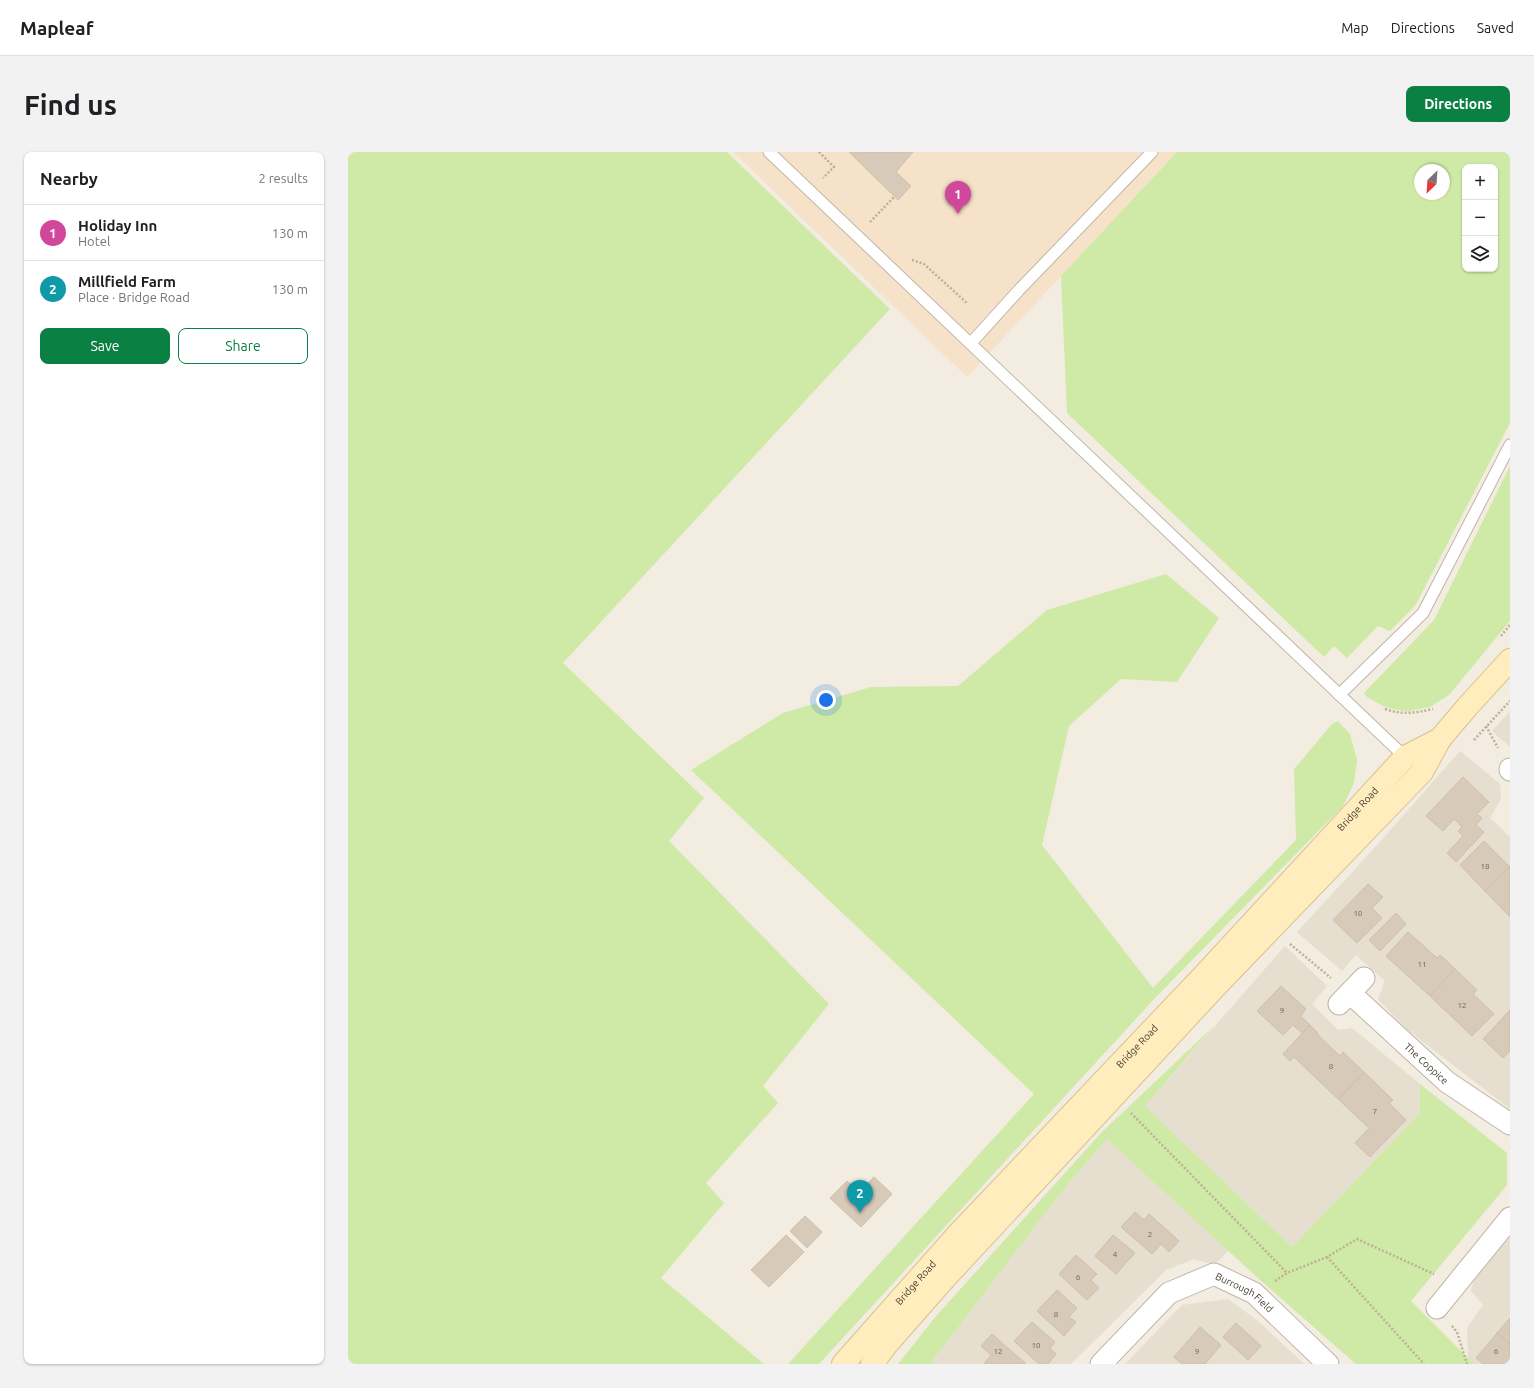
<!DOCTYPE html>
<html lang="en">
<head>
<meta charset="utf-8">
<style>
  :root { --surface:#fff; --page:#f2f2f2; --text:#202124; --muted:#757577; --line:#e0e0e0; --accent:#0b8043 }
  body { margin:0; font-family:Ubuntu,sans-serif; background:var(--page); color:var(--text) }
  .controls { position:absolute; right:12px; top:12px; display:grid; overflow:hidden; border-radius:8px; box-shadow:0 1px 3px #0004 }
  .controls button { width:36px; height:36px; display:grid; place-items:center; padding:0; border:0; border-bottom:1px solid var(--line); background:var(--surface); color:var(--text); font:20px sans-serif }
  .compass { position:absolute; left:1066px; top:12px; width:36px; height:36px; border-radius:50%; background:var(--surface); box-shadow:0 1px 3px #0004; rotate:205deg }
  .you { position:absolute; left:478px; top:548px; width:14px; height:14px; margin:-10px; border:3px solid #fff; border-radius:50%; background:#1a73e8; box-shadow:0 0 0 6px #1a73e833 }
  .badge { display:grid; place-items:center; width:26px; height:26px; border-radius:50%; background:var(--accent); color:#fff; font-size:13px; font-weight:700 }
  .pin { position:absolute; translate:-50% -33px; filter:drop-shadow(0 1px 2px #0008) }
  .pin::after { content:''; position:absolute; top:21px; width:14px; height:12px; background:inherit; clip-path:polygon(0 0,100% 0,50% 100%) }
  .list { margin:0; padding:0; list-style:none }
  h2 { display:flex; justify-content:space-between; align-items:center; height:52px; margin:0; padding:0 16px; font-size:17px }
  h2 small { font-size:13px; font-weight:400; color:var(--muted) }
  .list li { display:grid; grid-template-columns:26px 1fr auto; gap:12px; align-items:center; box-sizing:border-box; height:56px; padding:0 16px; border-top:1px solid var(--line) }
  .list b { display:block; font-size:15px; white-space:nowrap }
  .list p { margin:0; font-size:13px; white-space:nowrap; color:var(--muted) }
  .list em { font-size:13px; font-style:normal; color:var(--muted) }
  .actions { display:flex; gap:8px; padding:12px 16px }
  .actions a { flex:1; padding:9px 0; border:1px solid var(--accent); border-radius:8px; text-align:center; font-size:14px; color:var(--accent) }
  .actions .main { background:var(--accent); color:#fff }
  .icon { flex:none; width:22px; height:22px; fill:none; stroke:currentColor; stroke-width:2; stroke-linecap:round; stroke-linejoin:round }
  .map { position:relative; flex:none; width:1162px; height:1212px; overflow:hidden; border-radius:8px }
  header { display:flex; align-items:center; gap:24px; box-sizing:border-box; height:56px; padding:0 20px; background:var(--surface); border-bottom:1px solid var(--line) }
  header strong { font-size:19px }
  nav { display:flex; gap:22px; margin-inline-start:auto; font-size:14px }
  .intro { display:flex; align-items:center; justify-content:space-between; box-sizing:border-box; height:96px; padding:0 24px }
  h1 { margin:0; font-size:28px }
  .button { padding:10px 18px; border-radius:8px; background:var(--accent); color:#fff; font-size:14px; font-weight:700 }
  main { display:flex; gap:24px; padding:0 24px }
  aside { flex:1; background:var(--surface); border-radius:8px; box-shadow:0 1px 3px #0004 }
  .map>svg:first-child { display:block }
</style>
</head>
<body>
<header>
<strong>Mapleaf</strong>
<nav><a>Map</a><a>Directions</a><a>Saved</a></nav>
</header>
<div class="intro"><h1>Find us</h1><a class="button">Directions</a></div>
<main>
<aside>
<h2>Nearby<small>2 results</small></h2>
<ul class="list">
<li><span class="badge" style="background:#d1479c">1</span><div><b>Holiday Inn</b><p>Hotel</p></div><em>130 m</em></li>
<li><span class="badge" style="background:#0f9aa8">2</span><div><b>Millfield Farm</b><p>Place · Bridge Road</p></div><em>130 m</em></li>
</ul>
<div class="actions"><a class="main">Save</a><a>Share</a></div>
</aside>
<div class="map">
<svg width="1162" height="1212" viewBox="0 0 1162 1212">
  <rect width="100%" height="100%" fill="#f2ece1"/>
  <g fill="#e6decf">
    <polygon points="1162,559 1162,595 1144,579"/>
    <polygon points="1112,599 1152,632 1153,647 1142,666 1162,685 1162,957 1056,875 1030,847 1037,829 1008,803 994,819 949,780 1031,691"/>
    <polygon points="937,794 979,834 964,852 990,878 1004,876 1072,932 1072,961 944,1095 797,954"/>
    <polygon points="759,987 881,1098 866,1113 846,1107 818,1118 723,1212 582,1212 719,1033"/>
    <polygon points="1162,1083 1162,1212 1126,1212 1120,1207 1119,1176 1135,1153 1123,1139 1127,1124"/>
    <polygon points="880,1147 910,1169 956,1212 777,1212 834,1153"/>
  </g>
  <polygon fill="#f6e2c9" points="385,0 829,0 619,225"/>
  <g fill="#ceeaa6" fill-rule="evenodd">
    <polygon points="0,0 379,0 542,157 215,511 356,646 321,689 481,852 415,934 430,951 358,1031 376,1051 313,1126 416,1212 0,1212"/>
    <path d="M829 0H1162V271L1067 454 1042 479 1030 474 999 506 986 494 976 505 719 261 713 124ZM1117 15H1147V117H1117ZM1072 18H1096V42H1072Z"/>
    <polygon points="1162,314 1162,469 1101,543 1082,555 1061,559 1049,558 1035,554 1019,545 1016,541 1086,468"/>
    <polygon points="818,422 871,466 829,530 773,527 721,574 694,693 805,836 948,688 946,617 984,572 990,569 1002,582 1009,608 1006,631 995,654 807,846 471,1212 440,1212 686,942 343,618 435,561 523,535 610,534 699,458"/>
    <polygon points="866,874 797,954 944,1095 1072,961 1072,932 1159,1001 1159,1033 1063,1149 1126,1212 1008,1212 911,1127 759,987 719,1033 582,1212 550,1212 589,1163 753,981"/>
  </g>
  <g fill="#d7cab9" stroke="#cfbfa9">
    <polygon points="501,0 565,0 548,20 563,34 550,48"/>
    <polygon points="1115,625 1141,650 1129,662 1134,666 1128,673 1136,680 1108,710 1099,701 1115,684 1110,679 1114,675 1106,667 1095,679 1078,664"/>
    <polygon points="1136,689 1162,715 1137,739 1112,713"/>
    <polygon points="1162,715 1162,765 1137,739"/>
    <polygon points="1020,732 1035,745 1024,756 1034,766 1009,791 985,768"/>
    <polygon points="1048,761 1058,772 1032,799 1021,788"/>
    <polygon points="1060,780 1089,806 1092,803 1107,817 1082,844 1038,804"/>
    <polygon points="1107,817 1129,838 1125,842 1146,862 1124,884 1082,844"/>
    <polygon points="933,834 958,857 953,864 962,873 954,881 945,873 935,883 909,859"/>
    <polygon points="1162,858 1162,899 1155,906 1135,887"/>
    <polygon points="962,873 970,881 969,882 992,904 995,900 1016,920 990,947 946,905 942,909 935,902"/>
    <polygon points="1016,920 1045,948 1041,951 1058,968 1022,1005 1007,991 1021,976 990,947"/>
    <polygon points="526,1025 544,1042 513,1075 482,1046 499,1029 511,1040"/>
    <polygon points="787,1060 796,1068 801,1062 831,1089 821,1100 813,1092 804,1102 773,1075"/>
    <polygon points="457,1064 474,1080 459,1096 442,1079"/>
    <polygon points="438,1083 456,1100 421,1135 403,1118"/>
    <polygon points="765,1083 787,1101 768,1122 747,1104"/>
    <polygon points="728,1103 749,1122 743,1128 751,1136 739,1148 711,1122"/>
    <polygon points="709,1138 729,1156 721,1165 728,1170 716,1184 689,1159"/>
    <polygon points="1162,1166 1162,1192 1149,1181"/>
    <polygon points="684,1170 707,1190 702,1196 708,1202 700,1212 691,1212 666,1189"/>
    <polygon points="888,1171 913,1194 900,1208 875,1185"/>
    <polygon points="852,1175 873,1193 857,1212 834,1212 826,1205"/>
    <polygon points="1149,1181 1162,1192 1162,1212 1135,1212 1128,1206"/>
    <polygon points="644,1182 678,1212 636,1212 643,1203 633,1194"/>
  </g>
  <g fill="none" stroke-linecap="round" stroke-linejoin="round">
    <defs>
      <g id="lane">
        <polyline points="421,0 1057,605"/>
        <polyline points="623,191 671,138 804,0"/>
        <polyline points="991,543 1075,461 1162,293"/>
      </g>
      <g id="street">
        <polyline points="1162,617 1162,618"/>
        <path id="s1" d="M1002 841 1099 930 1162 972"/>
        <polyline points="991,852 1016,826"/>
        <polyline points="1089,1156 1162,1066"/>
        <path id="s2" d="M753 1212 821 1141 866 1122 906 1141 980 1212"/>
      </g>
      <g id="secondary">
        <path id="s3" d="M495 1212 611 1081 856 823 1057 605 1092 587"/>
        <polyline points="524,1212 539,1192 597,1126 703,1012 869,833 1074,620 1092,587 1119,555 1162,508"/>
      </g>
    </defs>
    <use href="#lane" stroke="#c0b6a6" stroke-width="13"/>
    <use href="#street" stroke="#c0b6a6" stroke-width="23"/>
    <use href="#secondary" stroke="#d8c28f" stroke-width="24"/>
    <g stroke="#c0af94" stroke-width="2.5" stroke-dasharray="2 2" stroke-linecap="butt">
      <polyline points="471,0 486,15 475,26"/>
      <polyline points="522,70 547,44"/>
      <polyline points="564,108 576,112 620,152"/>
      <polyline points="1153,484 1162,473"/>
      <path d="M1037 557C1054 563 1067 561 1085 557"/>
      <polyline points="1138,574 1150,596"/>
      <polyline points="1126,588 1162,549"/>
      <polyline points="942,792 983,826"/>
      <polyline points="783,961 939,1121"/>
      <polyline points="979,1105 1076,1212"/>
      <polyline points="927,1129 939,1121 979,1105 1009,1087 1086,1122"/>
      <polyline points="1104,1174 1109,1180 1119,1212"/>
    </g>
    <use href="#lane" stroke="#fff" stroke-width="11"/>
    <use href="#street" stroke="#fff" stroke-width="21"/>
    <use href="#secondary" stroke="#ffedbe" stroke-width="22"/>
  </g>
  <g text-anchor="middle" stroke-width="4" stroke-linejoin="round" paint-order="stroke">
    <g font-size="8" fill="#686054">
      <text x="1137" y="717">18</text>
      <text x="1010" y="764">10</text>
      <text x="1074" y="815">11</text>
      <text x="1114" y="856">12</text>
      <text x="934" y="861">9</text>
      <text x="983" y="917">8</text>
      <text x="1027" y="962">7</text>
      <text x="802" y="1085">2</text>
      <text x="767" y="1105">4</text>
      <text x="730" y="1128">6</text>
      <text x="708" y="1165">8</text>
      <text x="688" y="1196">10</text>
      <text x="650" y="1202">12</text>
      <text x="849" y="1202">9</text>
      <text x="1148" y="1202">6</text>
    </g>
    <g font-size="10" fill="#433c32" stroke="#fff">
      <text dy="4" stroke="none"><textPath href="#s3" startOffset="757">Bridge Road</textPath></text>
      <text dy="4" stroke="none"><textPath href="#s3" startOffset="433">Bridge Road</textPath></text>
      <text dy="4" stroke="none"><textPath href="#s1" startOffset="104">The Coppice</textPath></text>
      <text dy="4" stroke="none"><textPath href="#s3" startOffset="109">Bridge Road</textPath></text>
      <text dy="4" stroke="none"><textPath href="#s2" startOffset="183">Burrough Field</textPath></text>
    </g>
  </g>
</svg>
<div class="controls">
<button>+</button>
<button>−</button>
<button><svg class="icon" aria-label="layers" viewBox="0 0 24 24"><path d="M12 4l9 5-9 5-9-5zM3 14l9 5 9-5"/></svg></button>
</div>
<svg class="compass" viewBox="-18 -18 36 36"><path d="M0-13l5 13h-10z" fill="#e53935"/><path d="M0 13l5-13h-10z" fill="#757577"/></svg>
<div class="you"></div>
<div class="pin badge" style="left:610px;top:62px;background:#d1479c">1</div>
<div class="pin badge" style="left:512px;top:1061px;background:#0f9aa8">2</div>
</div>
</main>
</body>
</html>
